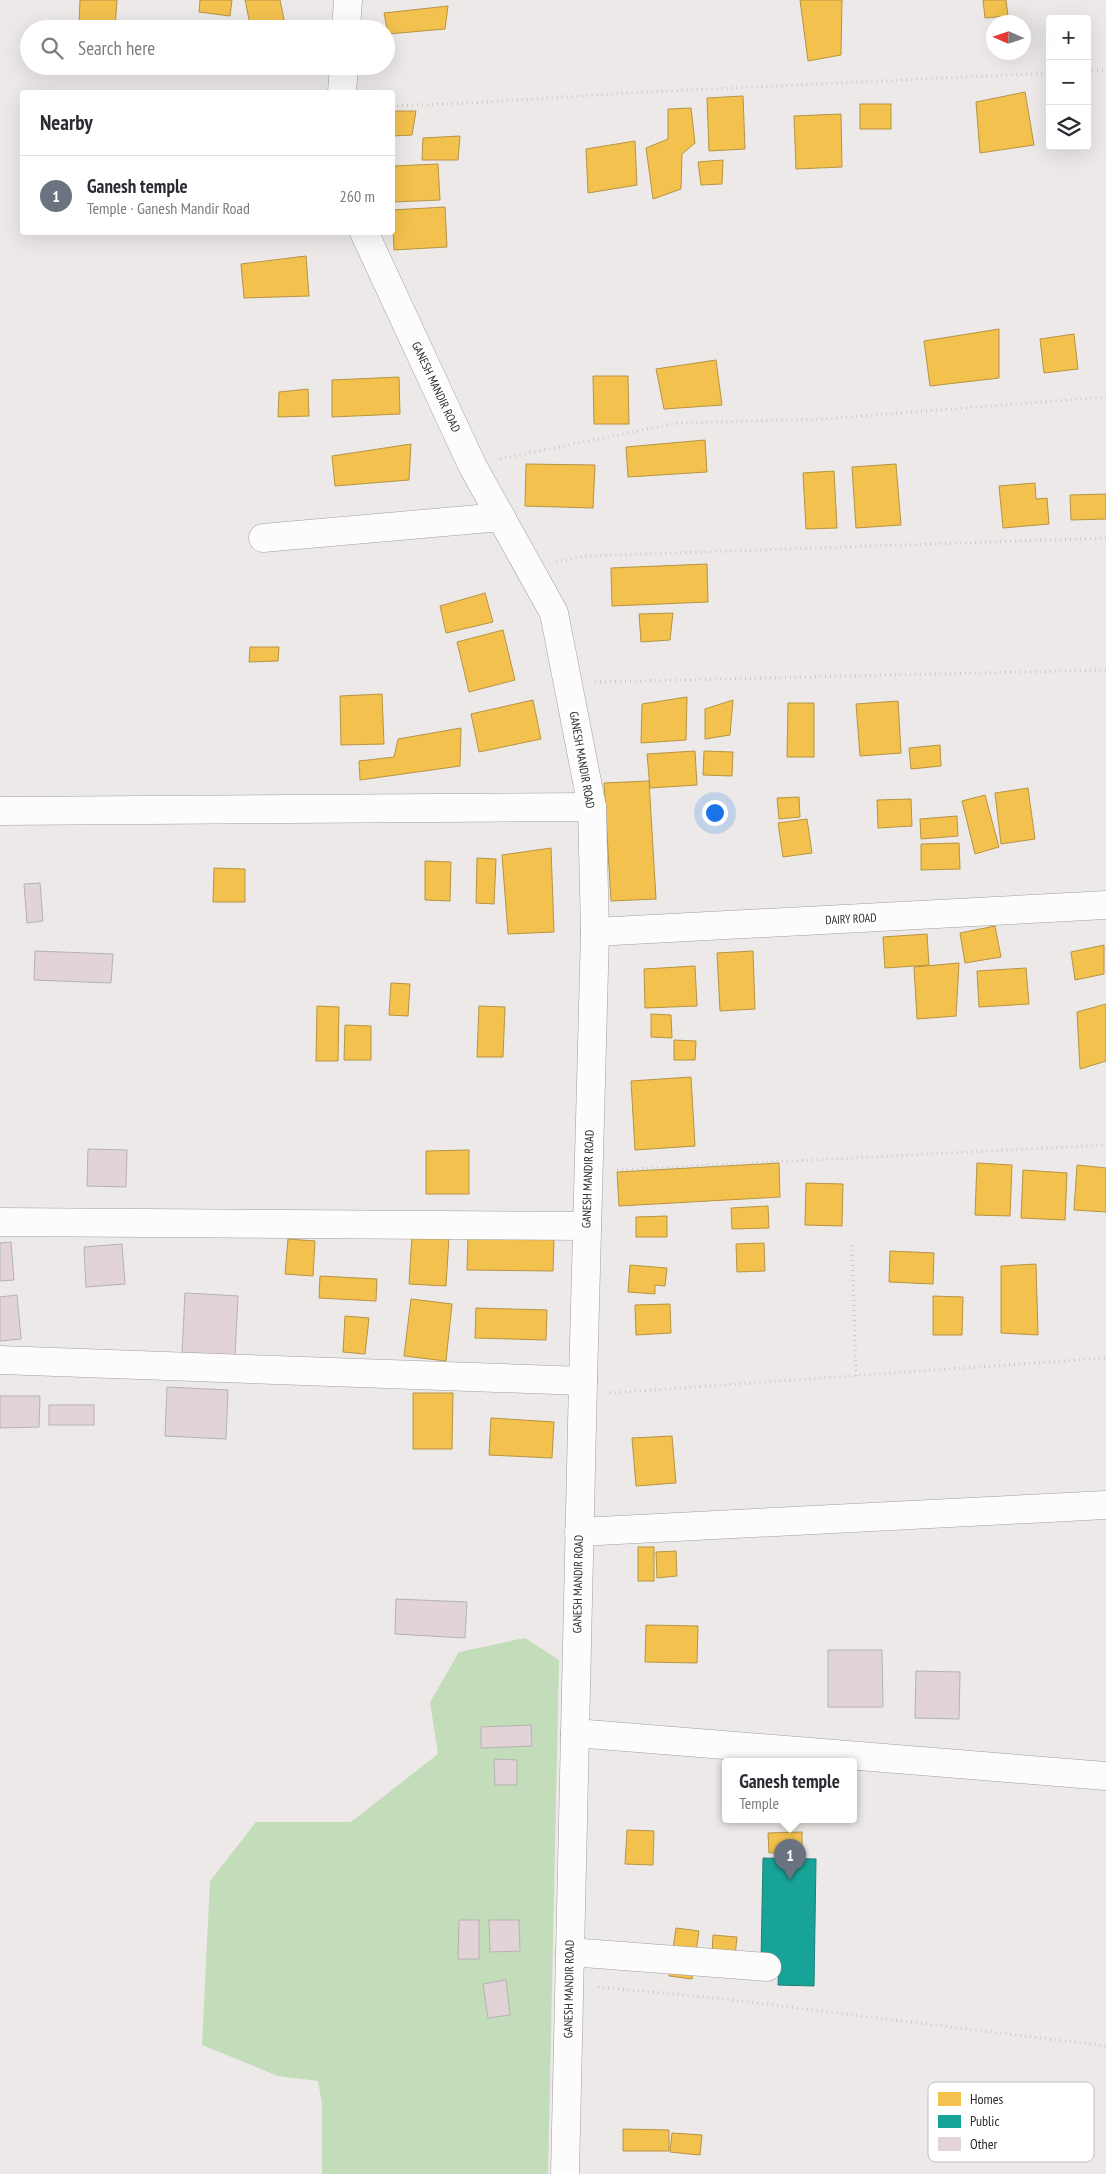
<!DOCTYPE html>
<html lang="en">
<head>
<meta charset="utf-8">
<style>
  :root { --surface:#fff; --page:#f2f2f3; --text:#2b2b33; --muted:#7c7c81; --line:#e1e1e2; --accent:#0b8043 }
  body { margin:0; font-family:"PT Sans Narrow",sans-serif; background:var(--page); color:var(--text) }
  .controls { position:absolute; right:15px; top:15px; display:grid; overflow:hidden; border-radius:5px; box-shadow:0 5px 20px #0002 }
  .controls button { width:45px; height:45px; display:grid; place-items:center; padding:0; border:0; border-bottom:1px solid var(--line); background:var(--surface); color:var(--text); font:25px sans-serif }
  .compass { position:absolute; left:986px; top:15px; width:45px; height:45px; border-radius:50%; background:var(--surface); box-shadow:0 5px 20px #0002; rotate:273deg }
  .you { position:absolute; left:714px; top:812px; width:18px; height:18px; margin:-12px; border:4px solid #fff; border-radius:50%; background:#1a73e8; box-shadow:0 0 0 8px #1a73e833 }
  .badge { display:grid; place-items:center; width:32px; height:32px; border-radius:50%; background:var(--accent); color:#fff; font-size:16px; font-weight:700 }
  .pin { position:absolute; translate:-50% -41px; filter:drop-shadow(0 1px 2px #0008) }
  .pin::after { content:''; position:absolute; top:26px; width:18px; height:15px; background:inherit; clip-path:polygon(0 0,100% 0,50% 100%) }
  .popup { position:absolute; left:722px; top:1758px; width:135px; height:65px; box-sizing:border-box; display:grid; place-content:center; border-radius:5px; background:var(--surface); filter:drop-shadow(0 1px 4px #0005); font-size:16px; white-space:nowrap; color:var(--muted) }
  .popup b { font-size:19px; color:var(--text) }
  .popup::after { content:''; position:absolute; left:50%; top:100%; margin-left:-10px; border:10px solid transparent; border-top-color:var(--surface) }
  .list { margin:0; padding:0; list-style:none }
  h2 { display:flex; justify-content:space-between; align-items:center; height:65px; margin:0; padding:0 20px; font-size:21px }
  h2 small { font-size:16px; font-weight:400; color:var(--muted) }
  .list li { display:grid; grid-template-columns:32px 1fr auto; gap:15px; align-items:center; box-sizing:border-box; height:80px; padding:0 20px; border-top:1px solid var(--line) }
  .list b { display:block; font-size:19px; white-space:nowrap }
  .list p { margin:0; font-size:16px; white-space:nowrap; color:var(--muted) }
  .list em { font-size:16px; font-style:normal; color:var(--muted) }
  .icon { flex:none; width:28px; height:28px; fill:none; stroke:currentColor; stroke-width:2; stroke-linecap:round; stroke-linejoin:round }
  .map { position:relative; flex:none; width:1106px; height:2174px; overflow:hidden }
  .search { position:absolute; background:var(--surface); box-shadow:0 5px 20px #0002; left:20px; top:20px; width:375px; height:55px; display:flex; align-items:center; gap:12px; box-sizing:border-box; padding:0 18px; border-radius:28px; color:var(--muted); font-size:19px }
  .panel { position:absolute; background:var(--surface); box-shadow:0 5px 20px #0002; left:20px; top:90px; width:375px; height:145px; border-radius:5px }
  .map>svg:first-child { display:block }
</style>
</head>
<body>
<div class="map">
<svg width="1106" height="2174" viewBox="0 0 1106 2174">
  <rect width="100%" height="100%" fill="#ece9e8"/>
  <polygon fill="#c3dcb9" points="525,1638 559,1660 548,2174 322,2174 322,2104 318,2081 278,2076 202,2045 210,1881 256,1822 351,1822 438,1754 430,1702 459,1652"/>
  <g fill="#f2c14e" stroke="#b79443">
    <polygon points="80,0 117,0 115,28 79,26"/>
    <polygon points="200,0 232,0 230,16 199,12"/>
    <polygon points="245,0 280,0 286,29 251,29"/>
    <polygon points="800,0 842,0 841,55 808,61"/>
    <polygon points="983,0 1006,0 1008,16 985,18"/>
    <polygon points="448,6 445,29 388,34 384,13"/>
    <polygon points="1025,92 1034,145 980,153 976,102"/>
    <polygon points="743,96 745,149 709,151 707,98"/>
    <rect x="860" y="104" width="31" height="25"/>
    <polygon points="691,108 695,143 682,154 681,189 653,199 646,148 668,139 668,109"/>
    <polygon points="392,111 416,111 412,135 392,136"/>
    <polygon points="841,114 842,167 796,169 794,116"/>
    <polygon points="460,136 458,160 422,160 423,138"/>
    <polygon points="635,141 637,185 588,193 586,149"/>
    <polygon points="723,160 722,184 701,185 698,162"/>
    <polygon points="438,164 440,200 393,202 392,166"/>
    <polygon points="445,207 447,247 394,250 392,210"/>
    <polygon points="306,256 309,296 244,298 241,264"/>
    <polygon points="999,329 999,378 930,386 924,341"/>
    <polygon points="1074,334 1078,369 1044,373 1040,339"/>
    <polygon points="716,360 722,405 664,409 656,369"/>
    <polygon points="593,376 628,376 629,424 594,424"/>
    <polygon points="399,377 400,414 332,417 332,380"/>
    <polygon points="308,389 309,416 278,417 279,392"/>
    <polygon points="705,440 707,472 628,477 626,447"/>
    <polygon points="411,444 409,480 335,486 332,456"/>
    <polygon points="526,464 595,465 593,508 525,506"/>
    <polygon points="896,464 901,525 856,528 852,467"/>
    <polygon points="834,471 837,528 806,529 803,473"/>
    <polygon points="1035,483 1036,499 1047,498 1049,524 1003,528 999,486"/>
    <polygon points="1106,494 1106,519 1071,520 1070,495"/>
    <polygon points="707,564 708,602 612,606 611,568"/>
    <polygon points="485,593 493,622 446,633 440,606"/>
    <polygon points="673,613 670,640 641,642 639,614"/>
    <polygon points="503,630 515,680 469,692 457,642"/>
    <polygon points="250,647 279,647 278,661 249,662"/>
    <polygon points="382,694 384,744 341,745 340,696"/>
    <polygon points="687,697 686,740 641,743 642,704"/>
    <polygon points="533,700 541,739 479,752 471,714"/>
    <polygon points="733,700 730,735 705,739 705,709"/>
    <polygon points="898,701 901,753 860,756 856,704"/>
    <polygon points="788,703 814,703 814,757 787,757"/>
    <polygon points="461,728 460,766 360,780 359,761 394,757 398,739"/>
    <polygon points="940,745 941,766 911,769 909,748"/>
    <polygon points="695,751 697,785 650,788 647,754"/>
    <polygon points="704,751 733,752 732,776 703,775"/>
    <polygon points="649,781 656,899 611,901 604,783"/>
    <polygon points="1028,788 1035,839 1001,844 995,793"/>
    <polygon points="985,795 999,847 975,854 962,801"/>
    <polygon points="799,797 800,817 779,819 777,798"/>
    <polygon points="911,799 912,826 878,828 877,800"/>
    <polygon points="957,816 958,836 921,839 920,819"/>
    <polygon points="807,819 812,853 783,857 778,823"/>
    <polygon points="959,843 960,869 921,870 921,844"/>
    <polygon points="551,848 554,932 508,934 502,855"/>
    <polygon points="477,858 496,859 494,904 476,903"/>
    <polygon points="425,861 451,862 450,901 425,900"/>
    <polygon points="214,868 245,869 245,902 213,902"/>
    <polygon points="995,926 1001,957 965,963 960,933"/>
    <polygon points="927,934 929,965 885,968 883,937"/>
    <polygon points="1104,945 1104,974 1075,980 1071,952"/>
    <polygon points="753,951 755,1009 720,1011 717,953"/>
    <polygon points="959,963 956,1016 917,1019 914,967"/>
    <polygon points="695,966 697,1006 645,1008 644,969"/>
    <polygon points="1026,968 1029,1004 979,1007 977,971"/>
    <polygon points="391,983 410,984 408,1016 389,1015"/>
    <polygon points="1106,1004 1106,1061 1080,1069 1077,1012"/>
    <polygon points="317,1006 339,1007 338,1061 316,1061"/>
    <polygon points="479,1006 505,1007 503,1057 477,1057"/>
    <polygon points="651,1014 671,1015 672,1038 651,1037"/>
    <polygon points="345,1025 371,1026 371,1060 344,1060"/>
    <polygon points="674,1040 696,1041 695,1060 674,1060"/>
    <polygon points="691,1077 695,1146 635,1150 631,1081"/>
    <polygon points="469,1150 469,1194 426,1194 426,1151"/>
    <polygon points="779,1163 780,1197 619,1206 617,1172"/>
    <polygon points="977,1163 1012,1165 1010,1216 975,1215"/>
    <polygon points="1077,1165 1106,1168 1106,1212 1074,1210"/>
    <polygon points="1023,1170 1067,1173 1065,1220 1021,1218"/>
    <polygon points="806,1183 843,1184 842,1226 805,1225"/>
    <polygon points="768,1206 769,1228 732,1229 731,1208"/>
    <polygon points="667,1216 667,1237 636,1237 636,1217"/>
    <polygon points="412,1235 449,1237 446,1286 409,1284"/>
    <polygon points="468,1236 554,1238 553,1271 467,1270"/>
    <polygon points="288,1239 315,1241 313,1276 285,1274"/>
    <polygon points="764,1243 765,1271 737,1272 736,1244"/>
    <polygon points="890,1251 934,1253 933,1284 889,1282"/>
    <polygon points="1036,1264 1038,1335 1001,1333 1001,1266"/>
    <polygon points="630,1265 667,1268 665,1286 655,1285 655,1294 628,1292"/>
    <polygon points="320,1276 377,1279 376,1301 319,1298"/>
    <polygon points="933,1296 963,1297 962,1335 933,1335"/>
    <polygon points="411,1299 452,1304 446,1361 404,1356"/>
    <polygon points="670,1304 671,1333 636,1335 635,1305"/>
    <polygon points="476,1308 547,1310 546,1340 475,1338"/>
    <polygon points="345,1316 369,1318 365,1354 343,1352"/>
    <polygon points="413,1393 453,1393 452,1449 413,1449"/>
    <polygon points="491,1418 554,1422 552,1458 489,1455"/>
    <polygon points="672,1436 676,1483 636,1486 632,1438"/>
    <rect x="638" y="1547" width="16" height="34"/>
    <polygon points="676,1551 677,1576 657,1578 656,1552"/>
    <polygon points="646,1625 698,1626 697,1663 645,1662"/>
    <polygon points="627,1830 654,1831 653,1865 625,1864"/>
    <polygon points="802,1832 802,1852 769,1853 768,1833"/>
    <polygon points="676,1928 699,1931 692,1979 669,1976"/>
    <polygon points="713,1935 737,1937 735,1956 712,1955"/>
    <polygon points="623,2129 669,2130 669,2151 623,2151"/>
    <polygon points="672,2133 702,2135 700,2155 670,2152"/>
  </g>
  <polygon fill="#17a398" stroke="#1e7f77" points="763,1858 816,1859 814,1986 778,1985 779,1961 761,1960"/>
  <g fill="#e2d3d6" stroke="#b4b3b2">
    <polygon points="40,883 43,921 27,923 24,884"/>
    <polygon points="35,951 113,954 111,983 34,980"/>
    <polygon points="88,1149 127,1150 126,1187 87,1186"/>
    <polygon points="11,1242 14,1280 0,1281 0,1243"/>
    <polygon points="122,1244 125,1284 86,1287 84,1247"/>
    <polygon points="185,1293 238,1296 235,1355 182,1353"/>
    <polygon points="17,1295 21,1339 0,1341 0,1297"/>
    <polygon points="167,1387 228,1390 226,1439 165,1436"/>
    <polygon points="0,1396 40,1396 39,1427 0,1428"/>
    <rect x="49" y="1405" width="45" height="20"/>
    <polygon points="396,1599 467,1602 465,1638 395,1634"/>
    <polygon points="828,1650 882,1650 883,1707 828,1707"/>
    <polygon points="916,1671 960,1672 959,1719 915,1718"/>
    <polygon points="531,1725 532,1746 481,1748 481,1727"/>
    <polygon points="494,1759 517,1760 517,1785 495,1785"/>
    <polygon points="459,1920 479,1920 479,1959 458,1959"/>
    <polygon points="489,1920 519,1920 520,1951 490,1952"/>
    <polygon points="506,1980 510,2015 488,2018 483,1984"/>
  </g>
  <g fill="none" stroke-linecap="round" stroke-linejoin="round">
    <defs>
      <g id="minor">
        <polyline points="346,29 348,0"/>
        <polyline points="342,92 344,66"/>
        <polyline points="364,232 472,465 554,613 592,807 595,932 583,1381 565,2174"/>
        <polyline points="263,538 501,517"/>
        <polyline points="0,811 592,807"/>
        <polyline points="595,932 1106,905"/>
        <polyline points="0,1222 587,1226"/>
        <polyline points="0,1360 583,1381"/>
        <polyline points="579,1532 1106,1505"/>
        <polyline points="575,1733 1106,1776"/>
        <polyline points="570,1952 767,1967"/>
      </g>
    </defs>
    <use href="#minor" stroke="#a09e9d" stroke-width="29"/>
    <g stroke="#cbcaca" stroke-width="3" stroke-dasharray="1 4" stroke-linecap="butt">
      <polyline points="1087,71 1106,70"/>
      <polyline points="392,106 471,103 627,93 1050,73"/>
      <polyline points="500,459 677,423 823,419 1106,397"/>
      <polyline points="556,562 584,556 1106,538"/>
      <polyline points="595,682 1106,670"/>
      <polyline points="617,1170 1106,1145"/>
      <polyline points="852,1245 856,1376"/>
      <polyline points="610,1393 1106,1358"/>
      <polyline points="598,1987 716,1998 1106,2046"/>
    </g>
    <use href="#minor" stroke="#fcfcfc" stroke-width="28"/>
  </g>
  <g text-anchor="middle" stroke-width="5" stroke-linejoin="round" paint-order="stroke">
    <g font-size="12" fill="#2d2b2a" stroke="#fff">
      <text transform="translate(436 387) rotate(65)" y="4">GANESH MANDIR ROAD</text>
      <text transform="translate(582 760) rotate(80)" y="4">GANESH MANDIR ROAD</text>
      <text transform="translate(851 919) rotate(-3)" y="4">DAIRY ROAD</text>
      <text transform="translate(588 1179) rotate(-88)" y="4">GANESH MANDIR ROAD</text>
      <text transform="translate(578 1584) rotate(-89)" y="4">GANESH MANDIR ROAD</text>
      <text transform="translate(569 1989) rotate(-89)" y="4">GANESH MANDIR ROAD</text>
    </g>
  </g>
  <rect x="928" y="2082" width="166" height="80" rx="8" fill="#fff" stroke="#c0bfbf" stroke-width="1"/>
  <rect x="938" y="2092" width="23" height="14" fill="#f2c14e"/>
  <rect x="938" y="2115" width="23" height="13" fill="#17a398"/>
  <rect x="938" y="2137" width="23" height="14" fill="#e2d3d6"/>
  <g font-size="14" fill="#2d2b2a">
    <text x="970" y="2104">Homes</text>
    <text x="970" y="2126">Public</text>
    <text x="970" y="2149">Other</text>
  </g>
</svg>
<div class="controls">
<button>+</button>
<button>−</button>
<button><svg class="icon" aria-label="layers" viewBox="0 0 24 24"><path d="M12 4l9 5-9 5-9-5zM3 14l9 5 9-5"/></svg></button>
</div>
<svg class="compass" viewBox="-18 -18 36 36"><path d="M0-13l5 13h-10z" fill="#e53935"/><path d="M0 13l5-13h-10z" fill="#7c7c81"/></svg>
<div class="you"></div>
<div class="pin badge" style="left:790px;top:1880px;background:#6b7280">1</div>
<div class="popup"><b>Ganesh temple</b>Temple</div>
<div class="search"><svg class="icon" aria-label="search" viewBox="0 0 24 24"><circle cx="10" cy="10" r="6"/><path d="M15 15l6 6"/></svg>Search here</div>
<section class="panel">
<h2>Nearby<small></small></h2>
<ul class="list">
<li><span class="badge" style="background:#6b7280">1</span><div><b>Ganesh temple</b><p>Temple · Ganesh Mandir Road</p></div><em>260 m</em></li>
</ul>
</section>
</div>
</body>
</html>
